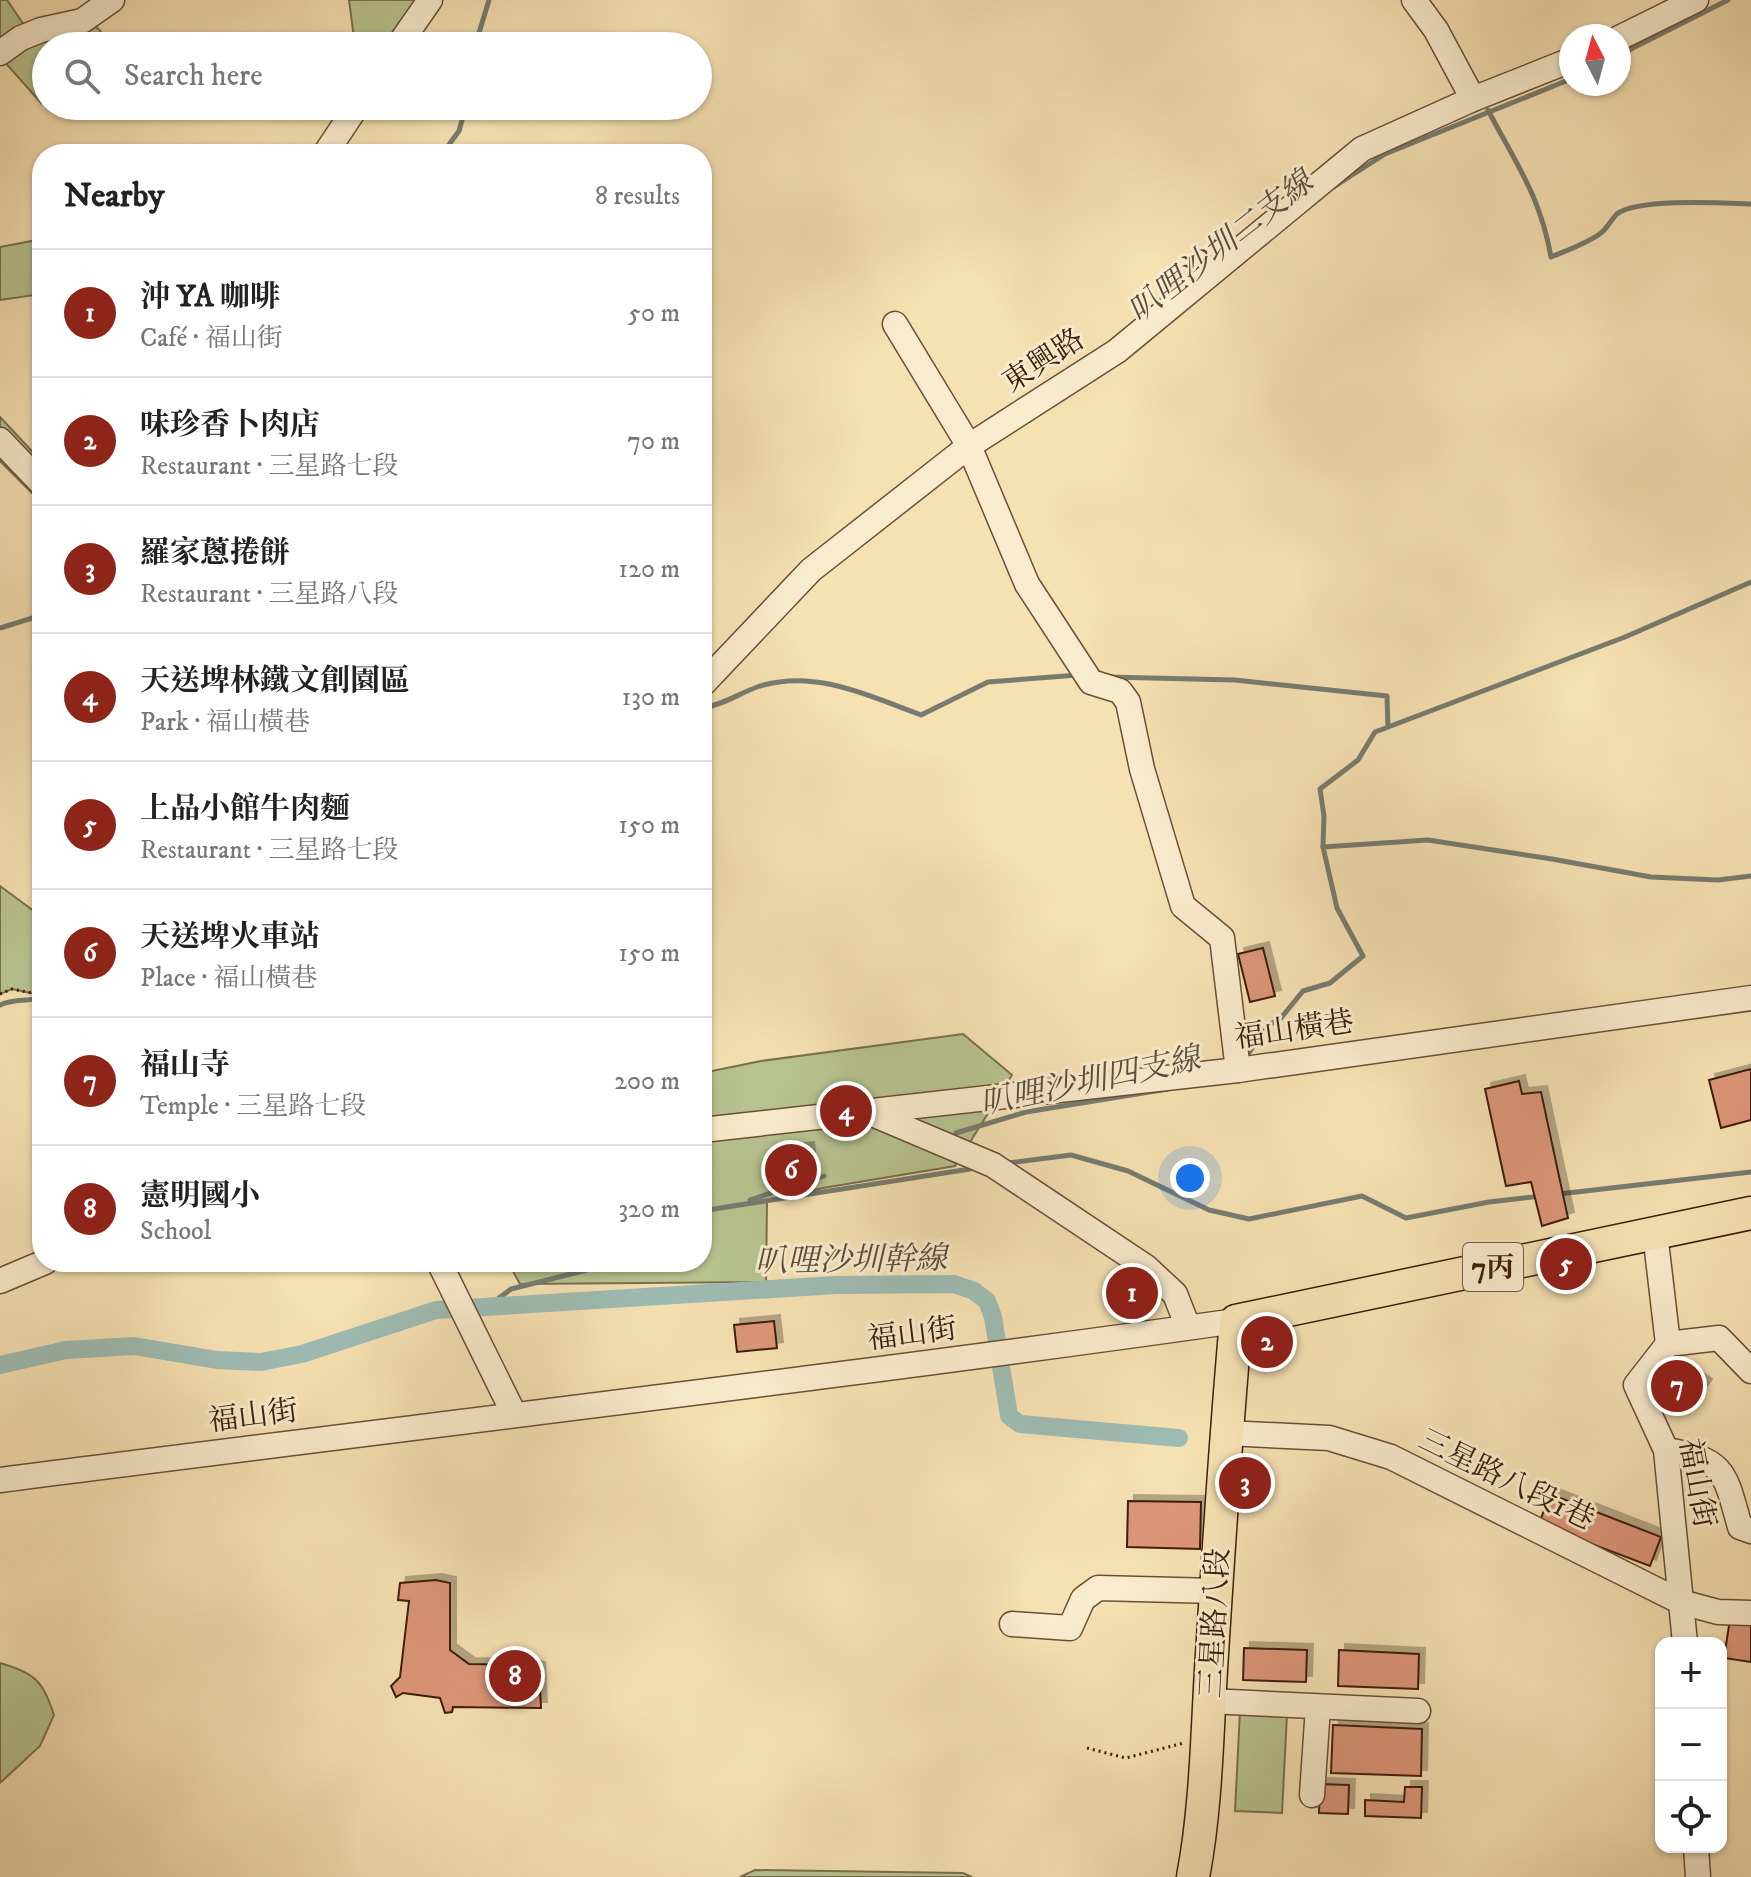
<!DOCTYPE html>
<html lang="en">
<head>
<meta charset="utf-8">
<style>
  :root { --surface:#fff; --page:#f2f2f2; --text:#222; --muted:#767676; --line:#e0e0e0; --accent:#8f2418 }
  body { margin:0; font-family:"IM FELL DW Pica","Noto Serif TC",serif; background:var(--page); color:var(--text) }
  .controls { position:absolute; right:24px; bottom:24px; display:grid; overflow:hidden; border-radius:16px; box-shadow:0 2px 6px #0004 }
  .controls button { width:72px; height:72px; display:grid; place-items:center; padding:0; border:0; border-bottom:2px solid var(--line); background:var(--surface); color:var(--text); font:40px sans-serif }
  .compass { position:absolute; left:1559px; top:24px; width:72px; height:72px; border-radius:50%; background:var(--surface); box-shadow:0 2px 6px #0004; rotate:354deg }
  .you { position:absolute; left:1190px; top:1178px; width:28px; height:28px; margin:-20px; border:6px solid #fff; border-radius:50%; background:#1a73e8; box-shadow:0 0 0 12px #1a73e833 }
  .badge { display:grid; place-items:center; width:52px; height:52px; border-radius:50%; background:var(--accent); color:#fff; font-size:26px; font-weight:700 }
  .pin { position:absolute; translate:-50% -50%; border:4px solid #fff; box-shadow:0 2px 8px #0006 }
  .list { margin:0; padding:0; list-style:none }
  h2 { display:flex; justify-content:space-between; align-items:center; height:104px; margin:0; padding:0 32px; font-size:34px }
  h2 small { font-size:26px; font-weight:400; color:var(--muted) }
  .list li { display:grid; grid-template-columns:52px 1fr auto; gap:24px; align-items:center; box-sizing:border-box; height:128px; padding:0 32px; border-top:2px solid var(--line) }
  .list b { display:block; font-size:30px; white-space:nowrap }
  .list p { margin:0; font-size:26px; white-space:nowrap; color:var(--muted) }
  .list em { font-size:26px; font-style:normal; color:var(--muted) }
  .icon { flex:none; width:44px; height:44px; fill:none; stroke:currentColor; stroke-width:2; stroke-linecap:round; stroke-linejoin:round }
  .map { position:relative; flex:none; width:1751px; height:1877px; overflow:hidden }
  .search { position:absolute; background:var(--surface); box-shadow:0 2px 6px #0004; left:32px; top:32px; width:680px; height:88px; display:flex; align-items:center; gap:20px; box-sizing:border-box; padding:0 28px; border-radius:44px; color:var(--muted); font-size:30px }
  .panel { position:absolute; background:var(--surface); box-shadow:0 2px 6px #0004; left:32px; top:144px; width:680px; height:1128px; border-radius:32px }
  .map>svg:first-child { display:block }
</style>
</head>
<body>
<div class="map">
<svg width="1751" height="1877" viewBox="0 0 1751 1877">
  <defs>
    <filter id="shadow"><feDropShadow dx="6" dy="-6" stdDeviation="0" flood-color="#0004"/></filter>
  </defs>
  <rect width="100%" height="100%" fill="#f6e1b3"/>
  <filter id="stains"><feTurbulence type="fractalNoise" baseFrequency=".0025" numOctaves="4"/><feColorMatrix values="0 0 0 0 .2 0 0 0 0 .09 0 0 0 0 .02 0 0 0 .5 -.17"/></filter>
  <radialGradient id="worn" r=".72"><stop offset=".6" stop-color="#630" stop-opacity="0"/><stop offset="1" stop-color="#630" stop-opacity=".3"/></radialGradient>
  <g fill="#b8c490" stroke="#7a704e" stroke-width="2" fill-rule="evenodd">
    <polygon points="0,0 7,0 24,25 83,13 109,40 98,46 46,46 46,96 41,103 4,61 0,64"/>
    <polygon points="349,0 436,0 404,46 355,46"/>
    <polygon points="42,239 42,294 0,300 0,247"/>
    <polygon points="0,417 42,462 42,503 0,461"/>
    <polygon points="0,886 42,917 42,990 40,995 12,989 0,994"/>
    <path d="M963 1034 1012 1075 955 1166 823 1188 767 1201 766 1282 520 1284 508 1262H702V1073L761 1061ZM808 1148 812 1186 774 1191 770 1152Z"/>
    <path d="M0 1663C36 1674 42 1680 54 1715L40 1746 0 1783Z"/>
    <polygon points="1240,1711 1287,1714 1282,1813 1235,1811"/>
    <polygon points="755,1870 963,1873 972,1877 740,1877"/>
  </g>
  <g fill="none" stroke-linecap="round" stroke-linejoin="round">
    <g stroke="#777c70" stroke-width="5">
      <polyline points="475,46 489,0"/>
      <polyline points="1619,55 1728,0"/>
      <path d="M1488 110C1516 164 1540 195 1551 257 1568 250 1586 244 1601 233 1607 228 1611 220 1617 214 1637 198 1724 203 1751 204"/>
      <polyline points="442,154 459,131 466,106"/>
      <polyline points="1332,188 1385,154 1571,79"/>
      <polyline points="0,628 42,615"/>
      <polyline points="1108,677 1235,680 1387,696 1388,727"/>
      <path d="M702 708C724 705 739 693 760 686 816 669 869 696 921 715L988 682 1078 675"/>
      <polyline points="1323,847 1324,816 1320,789 1358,760 1375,732 1625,637 1751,582"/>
      <path d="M0 1005C17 997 26 1003 42 997"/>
      <polyline points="1245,1058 1269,1025 1281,1018 1303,991 1330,983 1363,956 1337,908 1323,847 1428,840 1552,859 1651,877 1718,880 1751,876"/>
      <polyline points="956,1133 1026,1112 1168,1089"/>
      <polyline points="1008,1163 1071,1155 1128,1171 1209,1210 1249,1219 1362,1196 1406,1218 1489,1202 1541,1196"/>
      <polyline points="807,1182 824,1176"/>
      <polyline points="1559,1194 1751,1172"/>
      <polyline points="750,1200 786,1188"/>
      <polyline points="733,1206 970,1169"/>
      <polyline points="702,1211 733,1206"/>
      <polyline points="487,1307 511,1289 619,1262"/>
    </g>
    <polyline stroke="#9ebcb3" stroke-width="18" points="0,1365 66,1350 134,1346 217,1360 261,1362 302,1354 436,1310 836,1285 954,1284 974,1291 987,1301 993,1317 1009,1416 1020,1424 1179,1438"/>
  </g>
  <g fill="#dd9679" stroke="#3c1d0b" stroke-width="2" filter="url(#shadow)">
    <polygon points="1263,948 1275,996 1250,1002 1238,954"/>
    <polygon points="1751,1069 1751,1120 1721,1128 1709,1080"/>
    <polygon points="1519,1081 1522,1094 1541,1092 1568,1218 1542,1226 1531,1182 1506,1186 1485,1089"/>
    <polygon points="808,1148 812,1187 774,1191 770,1152"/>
    <polygon points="463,1262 482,1262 466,1269"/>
    <polygon points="774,1321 777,1348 737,1352 734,1325"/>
    <polygon points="1668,1358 1706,1385 1686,1413 1648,1387"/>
    <polygon points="1550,1494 1661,1537 1650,1566 1539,1524"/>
    <polygon points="1128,1501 1201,1502 1200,1549 1127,1547"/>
    <polygon points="436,1580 450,1583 450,1650 469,1664 527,1665 539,1668 541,1708 453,1707 452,1712 445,1713 440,1698 403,1693 396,1697 391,1686 400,1677 409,1601 398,1600 400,1583"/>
    <polygon points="1730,1619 1751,1623 1751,1662 1724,1658"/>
    <polygon points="1244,1648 1307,1650 1306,1682 1243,1680"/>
    <polygon points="1339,1650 1419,1654 1418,1689 1338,1686"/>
    <polygon points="1333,1725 1422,1729 1421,1776 1331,1773"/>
    <polygon points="1320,1784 1349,1785 1348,1814 1319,1813"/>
    <polygon points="1405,1787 1422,1787 1421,1818 1365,1816 1365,1800 1404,1802"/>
  </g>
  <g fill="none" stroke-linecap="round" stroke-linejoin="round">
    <defs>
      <g id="minor">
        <polyline points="1414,0 1436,30 1473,99"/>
        <polyline points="1619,38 1696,0"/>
        <polyline points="398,46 430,0"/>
        <polyline points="0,53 21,38 41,30 82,21 112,0"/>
        <polyline points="325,154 357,106"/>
        <polyline points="895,324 969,446 1027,584 1091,682 1120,691 1128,702 1142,769 1183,906 1222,938 1238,1070"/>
        <polyline points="0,440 42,484"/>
        <polyline points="702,685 811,570 969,446 1117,351 1362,149 1473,99 1571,60"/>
        <polyline points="870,1113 993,1165 1146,1267 1175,1294 1188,1327"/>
        <polyline points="702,1130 1238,1070 1751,998"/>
        <polyline points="1655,1233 1668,1344"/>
        <polyline points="439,1262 514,1414"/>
        <polyline points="0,1281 45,1262"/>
        <polyline points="1226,1433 1329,1438 1391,1457 1681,1602 1718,1612 1751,1613"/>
        <path d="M1666 1450C1726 1459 1725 1474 1740 1527L1751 1531"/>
        <path d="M0 1480C412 1427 825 1379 1236 1321"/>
        <polyline points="1012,1624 1070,1628 1083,1599 1098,1588 1216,1591"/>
        <polyline points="1685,1643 1666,1450 1636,1385 1668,1344 1719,1338 1751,1371"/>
        <polyline points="1209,1701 1418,1711"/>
        <polyline points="1312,1795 1318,1707"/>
        <polyline points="1696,1847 1698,1877"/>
      </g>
      <path id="major" d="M1193 1877C1207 1803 1207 1728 1212 1654 1219 1542 1226 1432 1236 1321L1751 1213"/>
    </defs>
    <use href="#minor" stroke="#6a4e35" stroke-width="27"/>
    <use href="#major" stroke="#3c1d0b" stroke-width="35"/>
    <g stroke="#3c1d0b" stroke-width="3" stroke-dasharray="2 4" stroke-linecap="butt">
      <polyline points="0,994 12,989 42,995"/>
      <polyline points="1087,1748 1126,1758 1184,1743"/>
    </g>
    <use href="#minor" stroke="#f9ecce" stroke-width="24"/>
    <use href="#major" stroke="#f6e1b3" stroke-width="32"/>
  </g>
  <g text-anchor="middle" stroke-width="6" stroke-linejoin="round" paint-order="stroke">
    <rect fill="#f9ecce" stroke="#755b46" stroke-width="2" x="1463" y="1243" width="60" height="48" rx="6"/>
    <g font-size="28" font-weight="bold" fill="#3c1d0b">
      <text x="1493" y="1277">7丙</text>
    </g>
    <g font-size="30" fill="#3c1d0b" stroke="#f9ecce">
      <text transform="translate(1043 360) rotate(-33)" y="10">東興路</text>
      <text transform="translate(1294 1029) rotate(-8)" y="10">福山橫巷</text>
      <text transform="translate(912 1333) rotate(-7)" y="10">福山街</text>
      <text transform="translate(253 1415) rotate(-7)" y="10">福山街</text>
      <text transform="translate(1507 1479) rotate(26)" y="10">三星路八段1巷</text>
      <text transform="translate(1698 1483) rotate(80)" y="10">福山街</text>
      <text transform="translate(1214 1623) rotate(-87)" y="10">三星路八段</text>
    </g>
    <g font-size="32" font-style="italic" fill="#594d3d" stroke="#f9ecce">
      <text transform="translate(1220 246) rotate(-38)" y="11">叭哩沙圳二支線</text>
      <text transform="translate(1090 1080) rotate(-12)" y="11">叭哩沙圳四支線</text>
      <text transform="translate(851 1259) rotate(-1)" y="11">叭哩沙圳幹線</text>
    </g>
  </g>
  <rect width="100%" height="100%" filter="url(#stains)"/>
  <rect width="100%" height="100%" fill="url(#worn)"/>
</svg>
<div class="controls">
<button>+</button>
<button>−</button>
<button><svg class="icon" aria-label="locate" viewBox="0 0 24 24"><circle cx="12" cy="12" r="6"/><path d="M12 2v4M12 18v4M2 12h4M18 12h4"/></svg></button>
</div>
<svg class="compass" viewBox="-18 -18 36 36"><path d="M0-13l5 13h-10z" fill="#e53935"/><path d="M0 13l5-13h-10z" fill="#767676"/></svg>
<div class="you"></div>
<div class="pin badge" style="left:1132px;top:1293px">1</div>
<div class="pin badge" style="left:1267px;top:1342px">2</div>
<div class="pin badge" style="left:1245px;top:1483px">3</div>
<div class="pin badge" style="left:846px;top:1111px">4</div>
<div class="pin badge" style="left:1566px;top:1264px">5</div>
<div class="pin badge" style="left:791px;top:1170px">6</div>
<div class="pin badge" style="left:1677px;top:1386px">7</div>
<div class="pin badge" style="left:515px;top:1676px">8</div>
<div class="search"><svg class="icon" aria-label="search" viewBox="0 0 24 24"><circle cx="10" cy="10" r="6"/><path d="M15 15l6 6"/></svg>Search here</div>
<section class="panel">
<h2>Nearby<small>8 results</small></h2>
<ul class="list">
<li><span class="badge">1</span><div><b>沖 YA 咖啡</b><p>Café · 福山街</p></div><em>50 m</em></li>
<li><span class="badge">2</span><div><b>味珍香卜肉店</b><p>Restaurant · 三星路七段</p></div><em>70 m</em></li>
<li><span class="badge">3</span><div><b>羅家蔥捲餅</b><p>Restaurant · 三星路八段</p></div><em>120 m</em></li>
<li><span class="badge">4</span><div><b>天送埤林鐵文創園區</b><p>Park · 福山橫巷</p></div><em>130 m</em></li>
<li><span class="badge">5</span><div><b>上品小館牛肉麵</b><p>Restaurant · 三星路七段</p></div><em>150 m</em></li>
<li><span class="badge">6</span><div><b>天送埤火車站</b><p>Place · 福山橫巷</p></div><em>150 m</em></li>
<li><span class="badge">7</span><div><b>福山寺</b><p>Temple · 三星路七段</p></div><em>200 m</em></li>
<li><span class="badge">8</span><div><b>憲明國小</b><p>School</p></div><em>320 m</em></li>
</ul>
</section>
</div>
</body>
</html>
